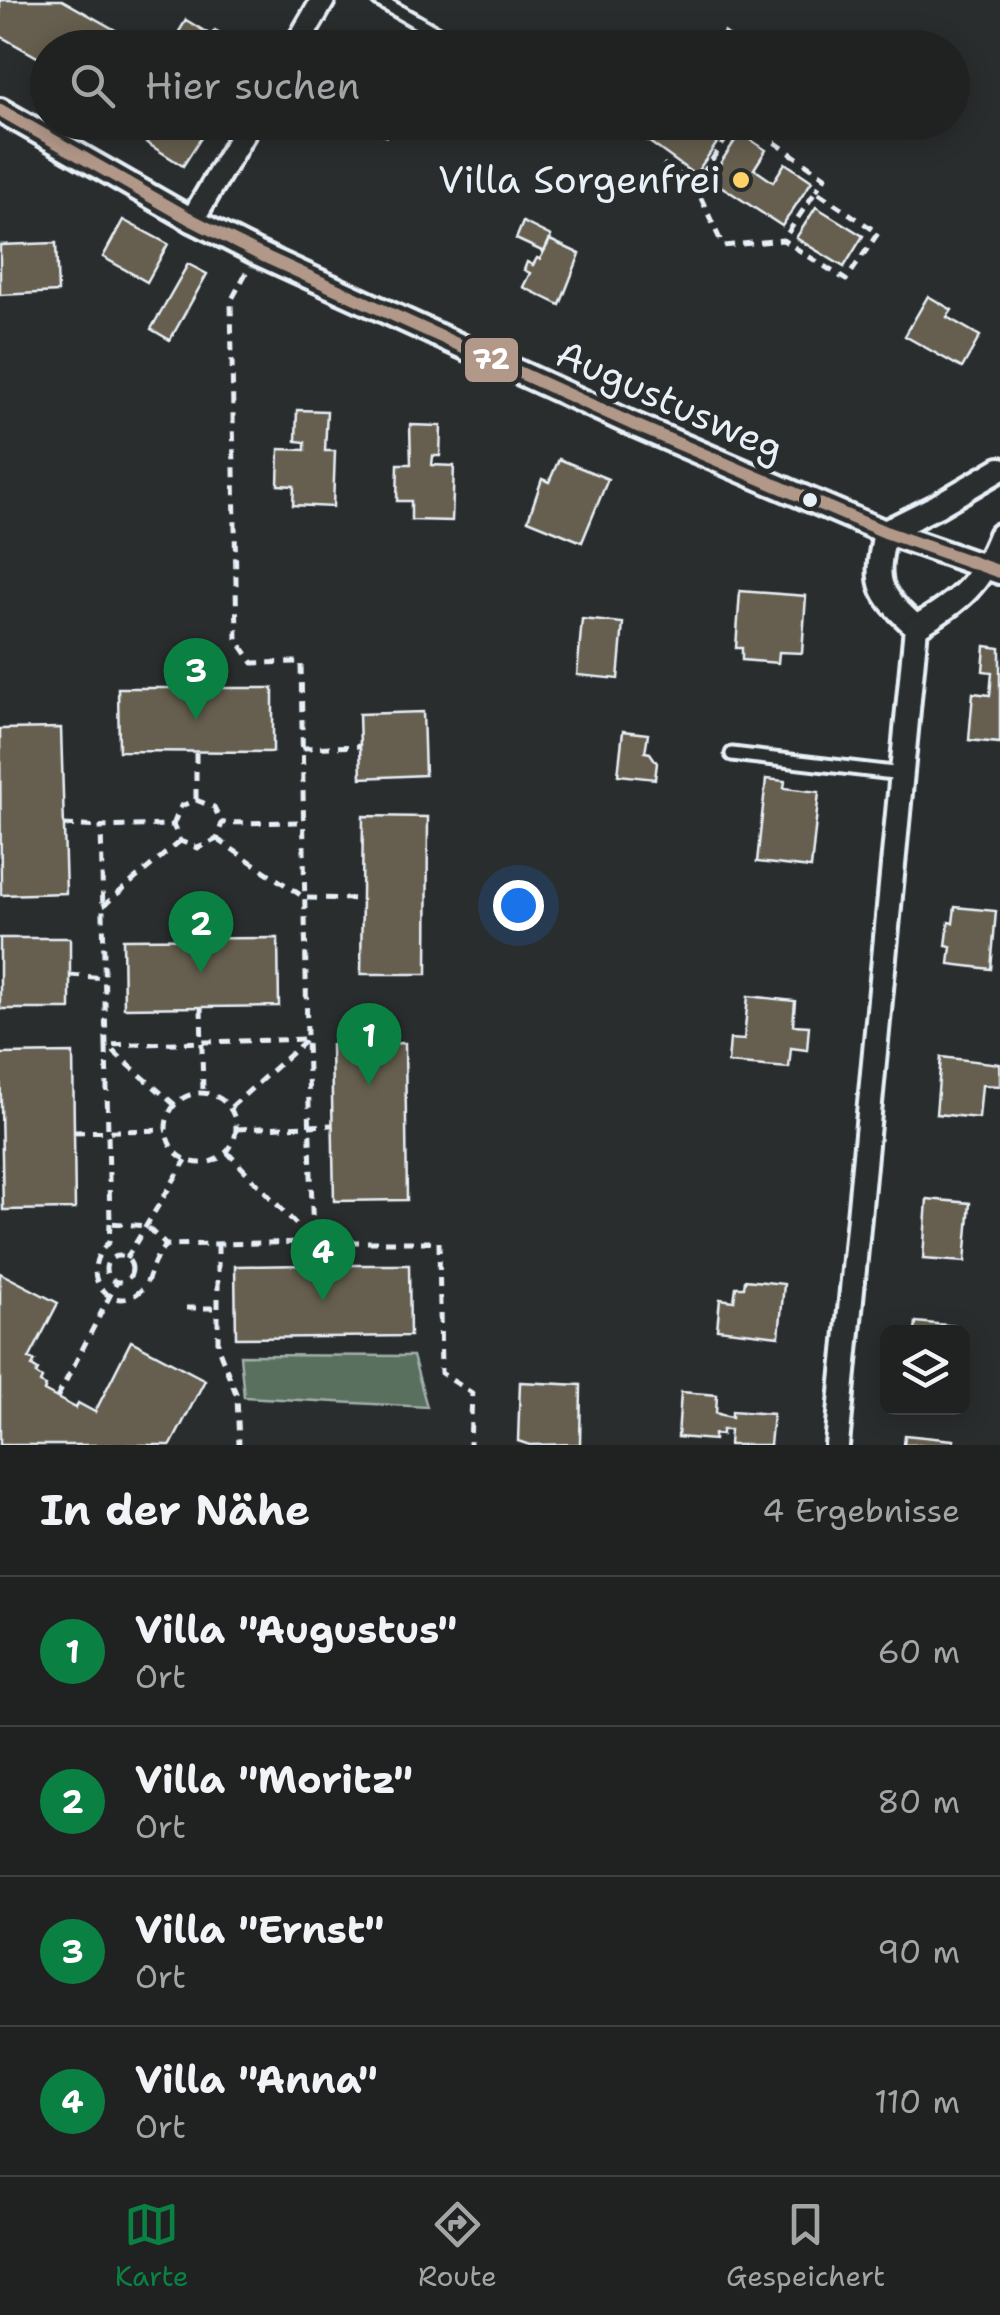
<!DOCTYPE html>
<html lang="de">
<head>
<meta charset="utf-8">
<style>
  :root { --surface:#202222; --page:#282a2a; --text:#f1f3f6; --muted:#a2a4a5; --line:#3d3f40; --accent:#0b8043 }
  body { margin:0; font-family:"Shantell Sans",sans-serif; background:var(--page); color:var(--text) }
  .controls { position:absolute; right:30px; bottom:30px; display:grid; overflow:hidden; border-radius:15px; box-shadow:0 5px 25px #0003 }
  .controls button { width:90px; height:90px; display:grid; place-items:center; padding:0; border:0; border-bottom:2px solid var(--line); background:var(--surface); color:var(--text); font:50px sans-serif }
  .you { position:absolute; left:518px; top:905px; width:35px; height:35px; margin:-25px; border:8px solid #fff; border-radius:50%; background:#1a73e8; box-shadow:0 0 0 15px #1a73e833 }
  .badge { display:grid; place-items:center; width:65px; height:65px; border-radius:50%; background:var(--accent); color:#fff; font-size:32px; font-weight:700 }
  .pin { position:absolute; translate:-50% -82px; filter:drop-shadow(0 2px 5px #0008) }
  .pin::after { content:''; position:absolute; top:52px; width:35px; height:30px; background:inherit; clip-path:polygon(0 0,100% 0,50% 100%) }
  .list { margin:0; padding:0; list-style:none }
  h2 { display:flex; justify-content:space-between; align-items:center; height:130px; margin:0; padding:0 40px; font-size:42px }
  h2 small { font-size:32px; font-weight:400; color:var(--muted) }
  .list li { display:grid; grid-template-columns:65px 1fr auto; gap:30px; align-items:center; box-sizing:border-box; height:150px; padding:0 40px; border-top:2px solid var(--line) }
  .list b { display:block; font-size:38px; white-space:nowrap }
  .list p { margin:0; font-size:32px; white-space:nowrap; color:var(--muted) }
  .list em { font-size:32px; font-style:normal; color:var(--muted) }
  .icon { flex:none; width:55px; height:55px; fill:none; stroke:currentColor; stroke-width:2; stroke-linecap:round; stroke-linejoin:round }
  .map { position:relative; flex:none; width:1000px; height:1445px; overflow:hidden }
  .search { position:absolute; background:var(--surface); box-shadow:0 5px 25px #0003; left:30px; right:30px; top:30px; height:110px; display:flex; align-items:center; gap:25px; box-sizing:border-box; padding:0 35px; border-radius:55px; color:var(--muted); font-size:38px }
  .sheet { height:730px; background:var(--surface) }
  nav { display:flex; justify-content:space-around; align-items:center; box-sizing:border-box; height:140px; border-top:2px solid var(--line); background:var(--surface); font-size:28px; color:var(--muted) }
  nav a { display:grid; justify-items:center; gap:5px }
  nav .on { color:var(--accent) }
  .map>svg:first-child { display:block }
</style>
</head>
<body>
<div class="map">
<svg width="1000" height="1445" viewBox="0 0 1000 1445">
  <rect width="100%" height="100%" fill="#2a2d2e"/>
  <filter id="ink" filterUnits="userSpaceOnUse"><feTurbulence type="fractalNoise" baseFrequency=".01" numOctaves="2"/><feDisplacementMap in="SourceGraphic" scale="20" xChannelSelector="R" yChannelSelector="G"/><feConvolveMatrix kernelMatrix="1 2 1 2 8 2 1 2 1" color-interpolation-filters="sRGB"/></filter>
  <g filter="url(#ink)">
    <polygon fill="#58705d" stroke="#a0b0aa" stroke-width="2.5" points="240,1355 413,1356 427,1407 244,1397"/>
    <g fill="#665f4f" stroke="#e8f1f8" stroke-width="2.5">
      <polygon points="0,0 62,0 117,31 108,48 48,48 48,63 0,36"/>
      <polygon points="186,20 211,35 215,30 227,37 223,43 230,48 169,48"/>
      <polygon points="724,32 747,48 714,48"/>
      <polygon points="580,37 597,48 573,48"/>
      <polygon points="114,122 208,122 210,124 183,166"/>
      <polygon points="356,122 392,122 386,136"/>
      <polygon points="661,122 688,122 717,143 695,175 648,141"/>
      <polygon points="740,133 766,150 754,169 773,182 785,163 812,181 782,226 710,179"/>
      <polygon points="816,207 863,236 844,267 796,238"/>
      <polygon points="123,220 168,244 147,282 103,257"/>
      <polygon points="523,222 551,236 544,252 516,239"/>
      <polygon points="550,240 580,254 560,305 523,287 530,273 524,270 527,262 533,265 537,258 540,259"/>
      <polygon points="56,243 58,292 0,295 0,245"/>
      <polygon points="188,264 207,274 170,340 151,329"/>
      <polygon points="928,296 952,310 947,317 980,336 962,368 905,336"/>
      <polygon points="297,410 327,411 325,451 335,451 333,507 293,505 294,486 278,485 279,449 305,450 305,442 296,441"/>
      <polygon points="410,425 441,426 440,456 433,456 432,465 454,466 452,521 411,520 411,501 397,501 398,464 411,464"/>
      <polygon points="559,459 608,479 582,542 528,520 542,479 549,482"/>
      <polygon points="740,591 806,596 802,653 779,652 778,663 742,660 742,648 736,648"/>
      <polygon points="582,619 623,623 618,679 577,675"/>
      <polygon points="985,646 1000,648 1000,743 969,740 973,693 990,695 992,672 983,671"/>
      <polygon points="118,688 273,688 273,752 119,751"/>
      <polygon points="423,712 425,775 361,778 359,714"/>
      <polygon points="61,728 66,893 1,895 0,729"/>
      <polygon points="623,731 648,734 645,752 650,753 657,763 655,779 618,775"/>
      <polygon points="766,779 785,781 784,788 819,792 811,868 757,862"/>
      <polygon points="363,816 428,817 427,974 361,974"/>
      <polygon points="955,907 996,911 991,969 949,964 951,947 946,946 949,922 953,923"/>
      <rect x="0" y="938" width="70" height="71"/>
      <polygon points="278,938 279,1006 124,1008 123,939"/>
      <polygon points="748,996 795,1001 793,1025 809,1026 807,1050 791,1048 789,1068 728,1063 730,1039 744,1040"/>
      <polygon points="405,1043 407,1200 334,1201 331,1045"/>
      <polygon points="73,1053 75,1209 3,1210 0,1054"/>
      <polygon points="941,1057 1000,1064 1000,1086 982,1085 979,1118 936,1114"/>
      <polygon points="927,1199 970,1203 965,1262 923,1259"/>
      <polygon points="311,1265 409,1265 410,1336 236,1338 235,1266"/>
      <polygon points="0,1273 58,1303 29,1359 35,1361 32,1366 38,1370 36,1374 42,1378 40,1383 46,1386 44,1391 57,1398 76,1408 78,1403 95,1412 131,1341 205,1380 171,1445 0,1445"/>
      <polygon points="745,1280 784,1284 779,1336 717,1329 720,1299 734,1301 736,1287 744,1287"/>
      <polygon points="916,1322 956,1326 956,1332 915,1332"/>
      <polygon points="520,1382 581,1385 580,1444 530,1445 518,1441"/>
      <polygon points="681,1392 717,1395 716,1413 722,1415 732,1417 732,1411 773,1414 770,1445 729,1445 730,1430 722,1430 722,1435 714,1434 714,1440 678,1437"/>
      <polygon points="905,1435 954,1440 953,1445 904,1445"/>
    </g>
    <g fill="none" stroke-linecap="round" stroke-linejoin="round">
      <defs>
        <g id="service">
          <polyline points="379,0 462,48"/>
          <polyline points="732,754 902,774"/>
        </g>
        <g id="minor">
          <polyline points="295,48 323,0"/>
          <polyline points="0,110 192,220 257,253 628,422 885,532 1000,572"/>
          <polyline points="192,220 250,122"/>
          <polyline points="885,532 937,506 1000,469"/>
          <path d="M885 532C875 583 875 590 916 627"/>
          <path d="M916 627C960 601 981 584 1000 535"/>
          <polyline points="837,1445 916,627"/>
        </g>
      </defs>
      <use href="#service" stroke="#e8f1f8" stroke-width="19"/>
      <use href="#minor" stroke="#e8f1f8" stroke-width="30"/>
      <g stroke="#e8f1f8" stroke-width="5" stroke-dasharray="10 8" stroke-linecap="butt">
        <polyline points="737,122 695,185 723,246 783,240 846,280 878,233 816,191 783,240"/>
        <polyline points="745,122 825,177 816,191"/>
        <polyline points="663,164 694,184"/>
        <polyline points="246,273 231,301 237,640 253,663 301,662 307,1039 106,1045 110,1223 146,1226 166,1245 313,1242 307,1039"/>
        <polyline points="302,748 360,746"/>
        <polyline points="196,753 196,800"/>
        <polyline points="64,825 101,827"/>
        <polyline points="173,825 181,806 196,800 214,807 222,823"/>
        <polyline points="217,839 305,898 360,899"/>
        <polyline points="103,906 180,841"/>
        <polyline points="70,975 104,978"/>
        <polyline points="201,1007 203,1092"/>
        <circle cx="201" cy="1128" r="35"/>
        <polyline points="175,1105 106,1045 101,827 173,825 180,841 198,848 217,839 222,823 303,822"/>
        <polyline points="231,1107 305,1041"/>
        <polyline points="237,1129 332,1125"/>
        <polyline points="74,1132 166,1130"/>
        <polyline points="227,1152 313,1242 311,1265"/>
        <path d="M110 1223 109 1242C75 1273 110 1316 139 1292 153 1281 148 1263 166 1245"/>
        <polyline points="313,1242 439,1242 441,1373 472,1393 470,1445"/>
        <polyline points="218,1244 218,1348 237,1396 239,1445"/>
        <circle cx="119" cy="1269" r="13"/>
        <polyline points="126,1259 186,1160"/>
        <polyline points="186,1308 218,1308"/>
        <polyline points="57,1398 117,1282"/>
      </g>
      <use href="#service" stroke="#2a2d2e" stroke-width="11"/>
      <use href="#minor" stroke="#2a2d2e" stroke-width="22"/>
      <defs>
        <polyline id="bus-1" points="0,110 192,220 257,253 628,422 885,532 1000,572"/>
      </defs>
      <use href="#bus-1" stroke="#2a2d2e" stroke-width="20"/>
      <use href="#bus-1" stroke="#b29889" stroke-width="12"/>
    </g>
  </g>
  <circle fill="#ffd166" stroke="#2a2d2e" stroke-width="4" cx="741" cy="180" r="10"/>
  <circle fill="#e8f1f8" stroke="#2a2d2e" stroke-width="4" cx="810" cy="500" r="9"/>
  <g text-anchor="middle" stroke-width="10" stroke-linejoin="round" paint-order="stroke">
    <g font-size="38" fill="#e8f1f8" stroke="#2a2d2e" text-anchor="end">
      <text x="721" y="193">Villa Sorgenfrei</text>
    </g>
    <g font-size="38" fill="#e8f1f8" stroke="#2a2d2e">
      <text transform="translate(670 401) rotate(24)" y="13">Augustusweg</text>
    </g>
  </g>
  <rect stroke="#2a2d2e" stroke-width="4" x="463" y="336" width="57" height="48" rx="10" fill="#b29889"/>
  <g font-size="28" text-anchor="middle" font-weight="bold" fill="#fff">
    <text x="491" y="369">72</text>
  </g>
</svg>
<div class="controls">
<button><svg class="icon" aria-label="layers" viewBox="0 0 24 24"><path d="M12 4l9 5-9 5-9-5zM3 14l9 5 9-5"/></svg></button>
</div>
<div class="you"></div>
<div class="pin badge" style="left:369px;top:1085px">1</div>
<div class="pin badge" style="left:201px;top:973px">2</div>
<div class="pin badge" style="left:196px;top:720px">3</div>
<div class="pin badge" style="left:323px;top:1301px">4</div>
<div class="search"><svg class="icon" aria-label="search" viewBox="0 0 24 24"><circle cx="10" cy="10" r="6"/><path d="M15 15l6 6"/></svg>Hier suchen</div>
</div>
<section class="sheet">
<h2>In der Nähe<small>4 Ergebnisse</small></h2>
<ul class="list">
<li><span class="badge">1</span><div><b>Villa &quot;Augustus&quot;</b><p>Ort</p></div><em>60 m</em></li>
<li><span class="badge">2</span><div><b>Villa &quot;Moritz&quot;</b><p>Ort</p></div><em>80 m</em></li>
<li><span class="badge">3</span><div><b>Villa &quot;Ernst&quot;</b><p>Ort</p></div><em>90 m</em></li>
<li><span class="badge">4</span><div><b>Villa &quot;Anna&quot;</b><p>Ort</p></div><em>110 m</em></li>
</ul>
</section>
<nav>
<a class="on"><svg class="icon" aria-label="map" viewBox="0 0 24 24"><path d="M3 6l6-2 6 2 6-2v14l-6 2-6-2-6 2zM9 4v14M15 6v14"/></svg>Karte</a>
<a><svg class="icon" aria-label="directions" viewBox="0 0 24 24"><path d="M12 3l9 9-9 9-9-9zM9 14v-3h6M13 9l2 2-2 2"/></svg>Route</a>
<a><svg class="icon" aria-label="saved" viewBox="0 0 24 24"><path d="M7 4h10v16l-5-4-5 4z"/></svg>Gespeichert</a>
</nav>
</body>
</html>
